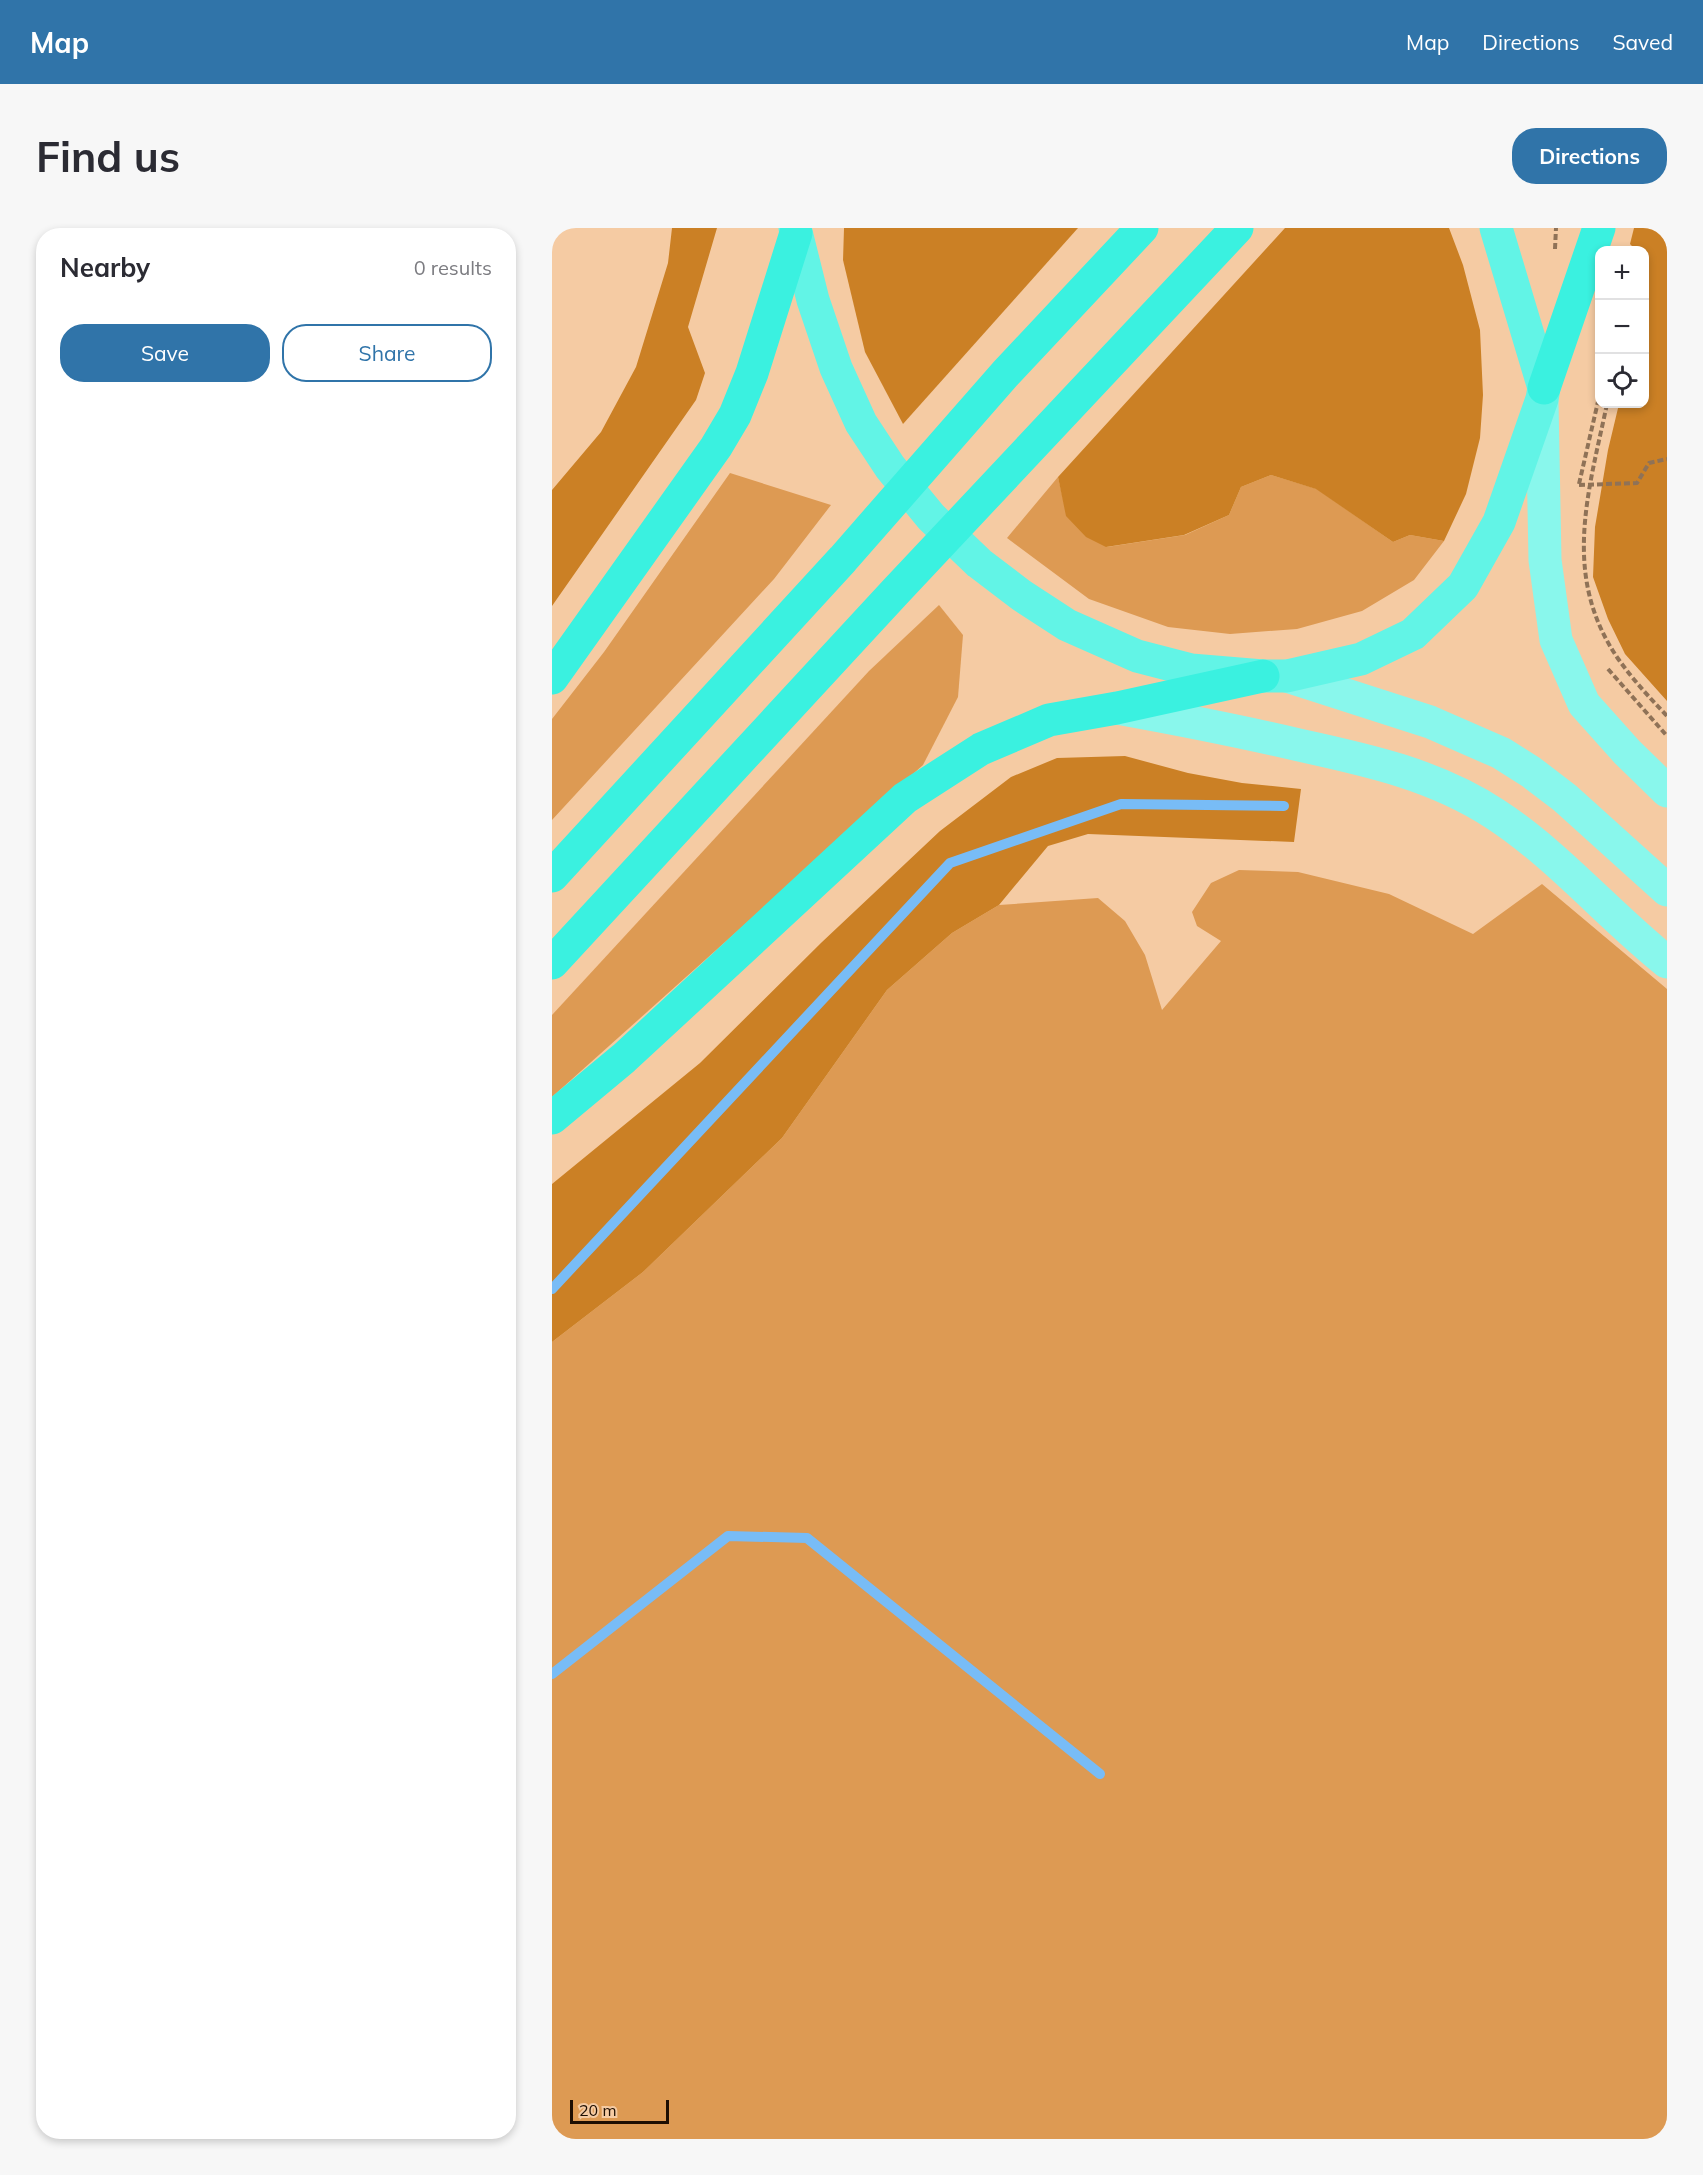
<!DOCTYPE html>
<html lang="en">
<head>
<meta charset="utf-8">
<style>
  :root { --surface:#fff; --page:#f7f7f7; --text:#2b2b33; --muted:#7c7c81; --line:#e1e1e2; --accent:#3074a9 }
  body { margin:0; font-family:Mulish,sans-serif; background:var(--page); color:var(--text) }
  .controls { position:absolute; right:18px; top:18px; display:grid; overflow:hidden; border-radius:12px; box-shadow:0 3px 9px #0003 }
  .controls button { width:54px; height:54px; display:grid; place-items:center; padding:0; border:0; border-bottom:2px solid var(--line); background:var(--surface); color:var(--text); font:30px sans-serif }
  .scale { position:absolute; left:18px; bottom:15px; width:99px; box-sizing:border-box; padding-left:6px; border:3px solid #1d0e02; border-top:0; font-size:16px; line-height:21px; white-space:nowrap; color:#1d0e02; -webkit-text-stroke:4px #f5cba3; paint-order:stroke }
  .list { margin:0; padding:0; list-style:none }
  h2 { display:flex; justify-content:space-between; align-items:center; height:78px; margin:0; padding:0 24px; font-size:26px }
  h2 small { font-size:20px; font-weight:400; color:var(--muted) }
  .actions { display:flex; gap:12px; padding:18px 24px }
  .actions a { flex:1; padding:14px 0; border:2px solid var(--accent); border-radius:24px; text-align:center; font-size:21px; color:var(--accent) }
  .actions .main { background:var(--accent); color:#fff }
  .icon { flex:none; width:33px; height:33px; fill:none; stroke:currentColor; stroke-width:2; stroke-linecap:round; stroke-linejoin:round }
  .map { position:relative; flex:none; width:1115px; height:1911px; overflow:hidden; border-radius:24px }
  header { display:flex; align-items:center; gap:36px; box-sizing:border-box; height:84px; padding:0 30px; background:var(--accent); color:#fff }
  header strong { font-size:28px }
  nav { display:flex; gap:33px; margin-inline-start:auto; font-size:21px }
  .intro { display:flex; align-items:center; justify-content:space-between; box-sizing:border-box; height:144px; padding:0 36px }
  h1 { margin:0; font-size:42px }
  .button { padding:15px 27px; border-radius:24px; background:var(--accent); color:#fff; font-size:21px; font-weight:700 }
  main { display:flex; gap:36px; padding:0 36px }
  aside { flex:1; background:var(--surface); border-radius:24px; box-shadow:0 3px 9px #0003 }
  .map>svg:first-child { display:block }
</style>
</head>
<body>
<header>
<strong>Map</strong>
<nav><a>Map</a><a>Directions</a><a>Saved</a></nav>
</header>
<div class="intro"><h1>Find us</h1><a class="button">Directions</a></div>
<main>
<aside>
<h2>Nearby<small>0 results</small></h2>
<ul class="list">
</ul>
<div class="actions"><a class="main">Save</a><a>Share</a></div>
</aside>
<div class="map">
<svg width="1115" height="1911" viewBox="0 0 1115 1911">
  <rect width="100%" height="100%" fill="#f5cba3"/>
  <g fill="#dd9a53">
    <polygon points="178,245 279,277 222,351 0,592 0,491 52,424"/>
    <polygon points="719,247 765,261 841,314 858,307 892,313 862,352 810,383 745,401 678,406 616,399 537,371 455,310 506,249 515,288 555,319 633,307 677,287 689,259"/>
    <polygon points="387,377 411,407 406,469 371,537 0,869 0,787 317,443"/>
    <polygon points="687,642 746,644 837,666 921,706 990,656 1115,761 1115,1911 0,1911 0,1114 91,1044 230,910 335,762 400,705 447,677 546,670 573,693 593,727 610,782 669,713 645,698 640,684 659,655"/>
  </g>
  <g fill="#cb8025">
    <polygon points="120,0 165,0 136,99 153,145 144,172 0,378 0,262 49,204 84,139 116,35"/>
    <polygon points="292,0 526,0 351,196 313,124 291,32"/>
    <polygon points="733,0 897,0 911,37 928,102 931,167 928,210 914,266 892,313 858,307 841,314 764,261 719,247 689,259 677,287 632,307 554,319 534,309 514,288 506,249"/>
    <polygon points="1082,0 1115,0 1115,473 1073,426 1056,391 1041,349 1043,299 1056,222 1067,176 1092,176 1092,22 1084,22 1078,16"/>
    <polygon points="573,528 636,545 690,555 749,561 742,614 536,606 496,618 447,677 400,705 335,762 230,910 91,1044 0,1114 0,956 148,835 270,714 388,603 459,549 505,530"/>
  </g>
  <g fill="none" stroke-linecap="round" stroke-linejoin="round">
    <g stroke="#78bcf6" stroke-width="10">
      <polyline points="0,1061 398,635 569,576 732,578"/>
      <polyline points="0,1446 176,1308 255,1310 548,1546"/>
    </g>
    <g stroke="#8f7257" stroke-width="4" stroke-dasharray="6 3" stroke-linecap="butt">
      <polyline points="1003,21 1004,0"/>
      <path d="M1055 176C1036 266 1009 349 1067 432 1082 453 1098 470 1115 488"/>
      <polyline points="1027,256 1048,165"/>
      <polyline points="1027,257 1085,255 1097,235 1115,231"/>
      <polyline points="1056,441 1115,508"/>
    </g>
    <g stroke="#89f7ec" stroke-width="33">
      <polyline points="990,173 993,332 1004,412 1032,476 1075,524 1115,563"/>
      <polyline points="735,448 878,494 949,525 979,544 1013,570 1115,662"/>
      <path d="M565 480C626 491 687 503 747 517 816 532 884 547 943 586 1006 627 1056 687 1115 734"/>
    </g>
    <polyline stroke="#62f4e6" stroke-width="33" points="243,0 261,72 284,140 309,195 338,239 379,289 427,335 469,367 515,397 585,428 639,442 711,448 735,448 809,431 861,406 911,358 947,294 990,171 992,160 944,0"/>
    <g stroke="#3af1e0" stroke-width="33">
      <polyline points="992,160 1047,0"/>
      <polyline points="0,450 164,219 183,187 200,145 244,5"/>
      <polyline points="0,648 291,331 453,146 590,0"/>
      <polyline points="0,735 343,364 685,0"/>
      <polyline points="0,890 72,830 353,570 429,521 497,492 565,480 711,448"/>
    </g>
  </g>
</svg>
<div class="controls">
<button>+</button>
<button>−</button>
<button><svg class="icon" aria-label="locate" viewBox="0 0 24 24"><circle cx="12" cy="12" r="6"/><path d="M12 2v4M12 18v4M2 12h4M18 12h4"/></svg></button>
</div>
<div class="scale">20 m</div>
</div>
</main>
</body>
</html>
